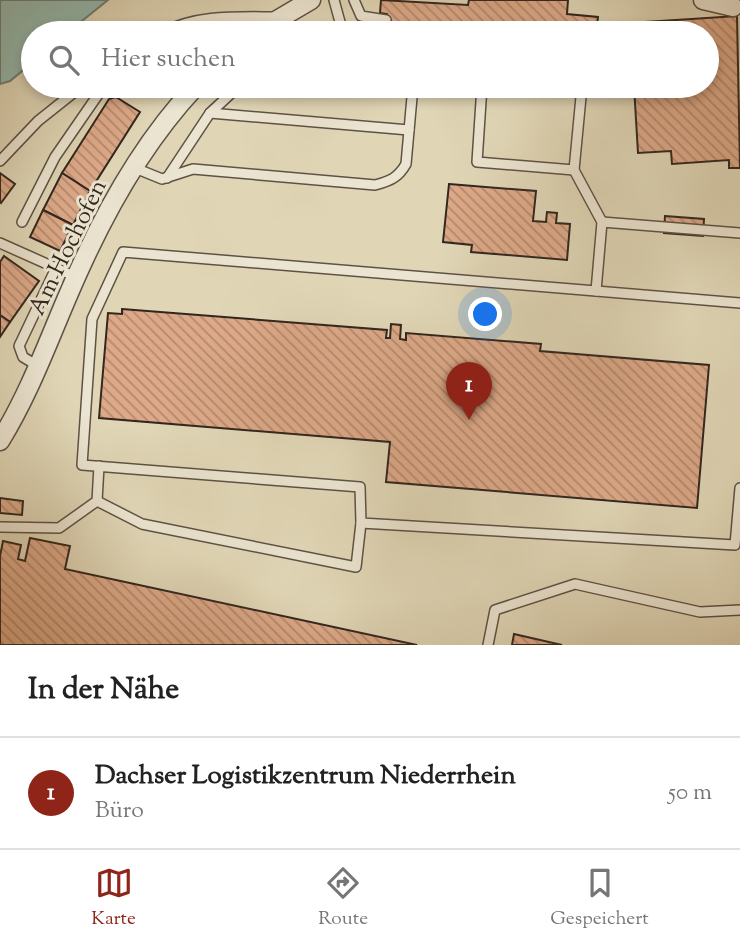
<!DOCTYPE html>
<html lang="de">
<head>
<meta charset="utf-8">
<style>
  :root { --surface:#fff; --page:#f6f6f6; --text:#222; --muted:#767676; --line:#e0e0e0; --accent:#8f2418 }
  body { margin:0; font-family:"Sorts Mill Goudy",serif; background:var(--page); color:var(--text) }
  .you { position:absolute; left:486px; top:315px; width:24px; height:24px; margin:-18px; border:5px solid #fff; border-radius:50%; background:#1a73e8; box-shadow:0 0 0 10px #1a73e833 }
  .badge { display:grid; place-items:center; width:46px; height:46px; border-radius:50%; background:var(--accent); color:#fff; font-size:23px; font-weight:700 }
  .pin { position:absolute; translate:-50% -58px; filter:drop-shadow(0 2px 4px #0008) }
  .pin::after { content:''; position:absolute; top:37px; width:24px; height:21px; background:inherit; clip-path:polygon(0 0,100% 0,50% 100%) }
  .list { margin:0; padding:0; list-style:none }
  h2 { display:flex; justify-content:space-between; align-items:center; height:91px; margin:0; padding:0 28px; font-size:30px }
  h2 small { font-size:23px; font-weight:400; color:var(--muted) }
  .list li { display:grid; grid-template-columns:46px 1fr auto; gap:21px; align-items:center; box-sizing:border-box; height:112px; padding:0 28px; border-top:2px solid var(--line) }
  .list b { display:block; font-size:26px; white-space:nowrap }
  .list p { margin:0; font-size:23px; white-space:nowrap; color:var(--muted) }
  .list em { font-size:23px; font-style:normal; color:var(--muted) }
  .icon { flex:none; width:38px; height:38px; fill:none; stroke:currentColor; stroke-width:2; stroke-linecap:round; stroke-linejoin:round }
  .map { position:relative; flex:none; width:740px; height:645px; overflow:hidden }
  .search { position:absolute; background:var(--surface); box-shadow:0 4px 10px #0003; left:21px; right:21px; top:21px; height:77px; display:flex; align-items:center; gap:18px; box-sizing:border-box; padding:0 24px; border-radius:38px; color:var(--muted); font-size:26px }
  .sheet { height:203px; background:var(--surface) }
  nav { display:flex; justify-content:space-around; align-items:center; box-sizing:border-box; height:98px; border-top:2px solid var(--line); background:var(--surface); font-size:19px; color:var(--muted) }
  nav a { display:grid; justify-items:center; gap:4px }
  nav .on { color:var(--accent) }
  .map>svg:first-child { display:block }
</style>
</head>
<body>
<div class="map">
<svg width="740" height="645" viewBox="0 0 740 645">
  <defs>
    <pattern id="building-back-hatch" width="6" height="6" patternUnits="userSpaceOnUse" patternTransform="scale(1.75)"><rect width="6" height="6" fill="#dda988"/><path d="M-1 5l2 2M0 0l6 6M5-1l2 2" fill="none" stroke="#b4896f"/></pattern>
  </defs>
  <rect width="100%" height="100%" fill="#e0d6b6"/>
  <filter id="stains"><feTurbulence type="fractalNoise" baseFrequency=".00286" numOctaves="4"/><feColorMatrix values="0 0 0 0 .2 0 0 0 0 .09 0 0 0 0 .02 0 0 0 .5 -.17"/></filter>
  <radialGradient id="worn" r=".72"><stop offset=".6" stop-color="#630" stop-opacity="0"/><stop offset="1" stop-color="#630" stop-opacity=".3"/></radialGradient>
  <polygon fill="#94b9af" stroke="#6d7e75" stroke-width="2" points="0,0 108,0 67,33 33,33 33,62 10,81 0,84"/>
  <g fill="url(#building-back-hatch)" stroke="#32261f" stroke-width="2">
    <polygon points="381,0 468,5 469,0 568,0 567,14 598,17 597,27 604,28 603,33 385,33 387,14 380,13"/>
    <polygon points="737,16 740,168 729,168 729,160 672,164 671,151 638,153 634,86 707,86 707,33 631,33 630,23"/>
    <polygon points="116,97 140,112 90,191 62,173 109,99"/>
    <polygon points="0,173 15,184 1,203 0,202"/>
    <polygon points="62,173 90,191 73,225 43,210"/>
    <polygon points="449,184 536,191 533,221 546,222 547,212 557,213 556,223 570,224 567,260 471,252 472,245 443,242"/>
    <polygon points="43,210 73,225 60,251 30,237"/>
    <polygon points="665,216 704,219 703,236 664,233"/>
    <polygon points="4,256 39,281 10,322 0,315 0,262"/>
    <polygon points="122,309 387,330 386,338 390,338 391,324 401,325 400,339 406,340 406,333 541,344 540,351 709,365 697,508 386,482 390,442 99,418 108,313 122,314"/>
    <polygon points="0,315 10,322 0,337"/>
    <polygon points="0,498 23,501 22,515 0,513"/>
    <polygon points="30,538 70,546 65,569 417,645 0,645 0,556 3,541 21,545 18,559 25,561"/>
    <polygon points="514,634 562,645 512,645"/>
  </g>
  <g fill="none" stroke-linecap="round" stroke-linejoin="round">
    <defs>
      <g id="lane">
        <polyline points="334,0 343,33"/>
        <polyline points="354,0 361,16 386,20"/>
        <path d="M162 33C196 14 239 17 277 17"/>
        <polyline points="172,86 186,97"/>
        <polyline points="482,86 477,162 574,170"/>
        <polyline points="574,86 581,97 574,170 602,222 596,291 123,252 92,319 82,465 360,487 361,523 735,545 740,488"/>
        <polyline points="210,113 409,130"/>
        <polyline points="0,161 38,121 82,86"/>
        <path d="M135 168 162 179 193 169 375 185C390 181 398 178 406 164L413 86"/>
        <polyline points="167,178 210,113 239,86"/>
        <polyline points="22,222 55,157 104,86"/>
        <polyline points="602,222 740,233"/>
        <polyline points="0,243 76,277"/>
        <polyline points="596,291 740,303"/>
        <polyline points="38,366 23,357 19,346 56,268"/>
        <polyline points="97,501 142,524 356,567 361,523"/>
        <polyline points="0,527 59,528 97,501 99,466"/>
        <polyline points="488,645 495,610 575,584 700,612 740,610"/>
      </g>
      <g id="street">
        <polyline points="703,0 733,7"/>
        <polyline points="255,33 311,0"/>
        <path d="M0 441C34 386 54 324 81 266 110 202 148 137 196 86"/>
      </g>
    </defs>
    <use href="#lane" stroke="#5e5245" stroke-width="12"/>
    <use href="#street" stroke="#5e5245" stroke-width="21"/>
    <use href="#lane" stroke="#ebe4d0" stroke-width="9"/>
    <use href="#street" stroke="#ebe4d0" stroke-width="18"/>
  </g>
  <g text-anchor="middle" stroke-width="6" stroke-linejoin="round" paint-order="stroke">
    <g font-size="24" fill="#32261f" stroke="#ebe4d0">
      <text transform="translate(67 247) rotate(-64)" y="8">Am Hochofen</text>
    </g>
  </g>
  <rect width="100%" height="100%" filter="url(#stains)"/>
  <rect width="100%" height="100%" fill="url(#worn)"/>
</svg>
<div class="you"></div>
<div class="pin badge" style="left:469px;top:420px">1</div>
<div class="search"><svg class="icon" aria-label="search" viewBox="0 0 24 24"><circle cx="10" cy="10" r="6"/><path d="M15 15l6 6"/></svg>Hier suchen</div>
</div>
<section class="sheet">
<h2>In der Nähe<small></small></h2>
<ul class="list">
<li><span class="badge">1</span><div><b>Dachser Logistikzentrum Niederrhein</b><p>Büro</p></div><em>50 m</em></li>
</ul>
</section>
<nav>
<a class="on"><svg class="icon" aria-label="map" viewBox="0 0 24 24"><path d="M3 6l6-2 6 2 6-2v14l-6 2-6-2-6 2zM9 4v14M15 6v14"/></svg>Karte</a>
<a><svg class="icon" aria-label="directions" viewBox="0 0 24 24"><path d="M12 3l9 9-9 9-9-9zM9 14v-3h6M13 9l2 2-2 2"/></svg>Route</a>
<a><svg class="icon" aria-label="saved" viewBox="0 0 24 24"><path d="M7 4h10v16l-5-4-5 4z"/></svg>Gespeichert</a>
</nav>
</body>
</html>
